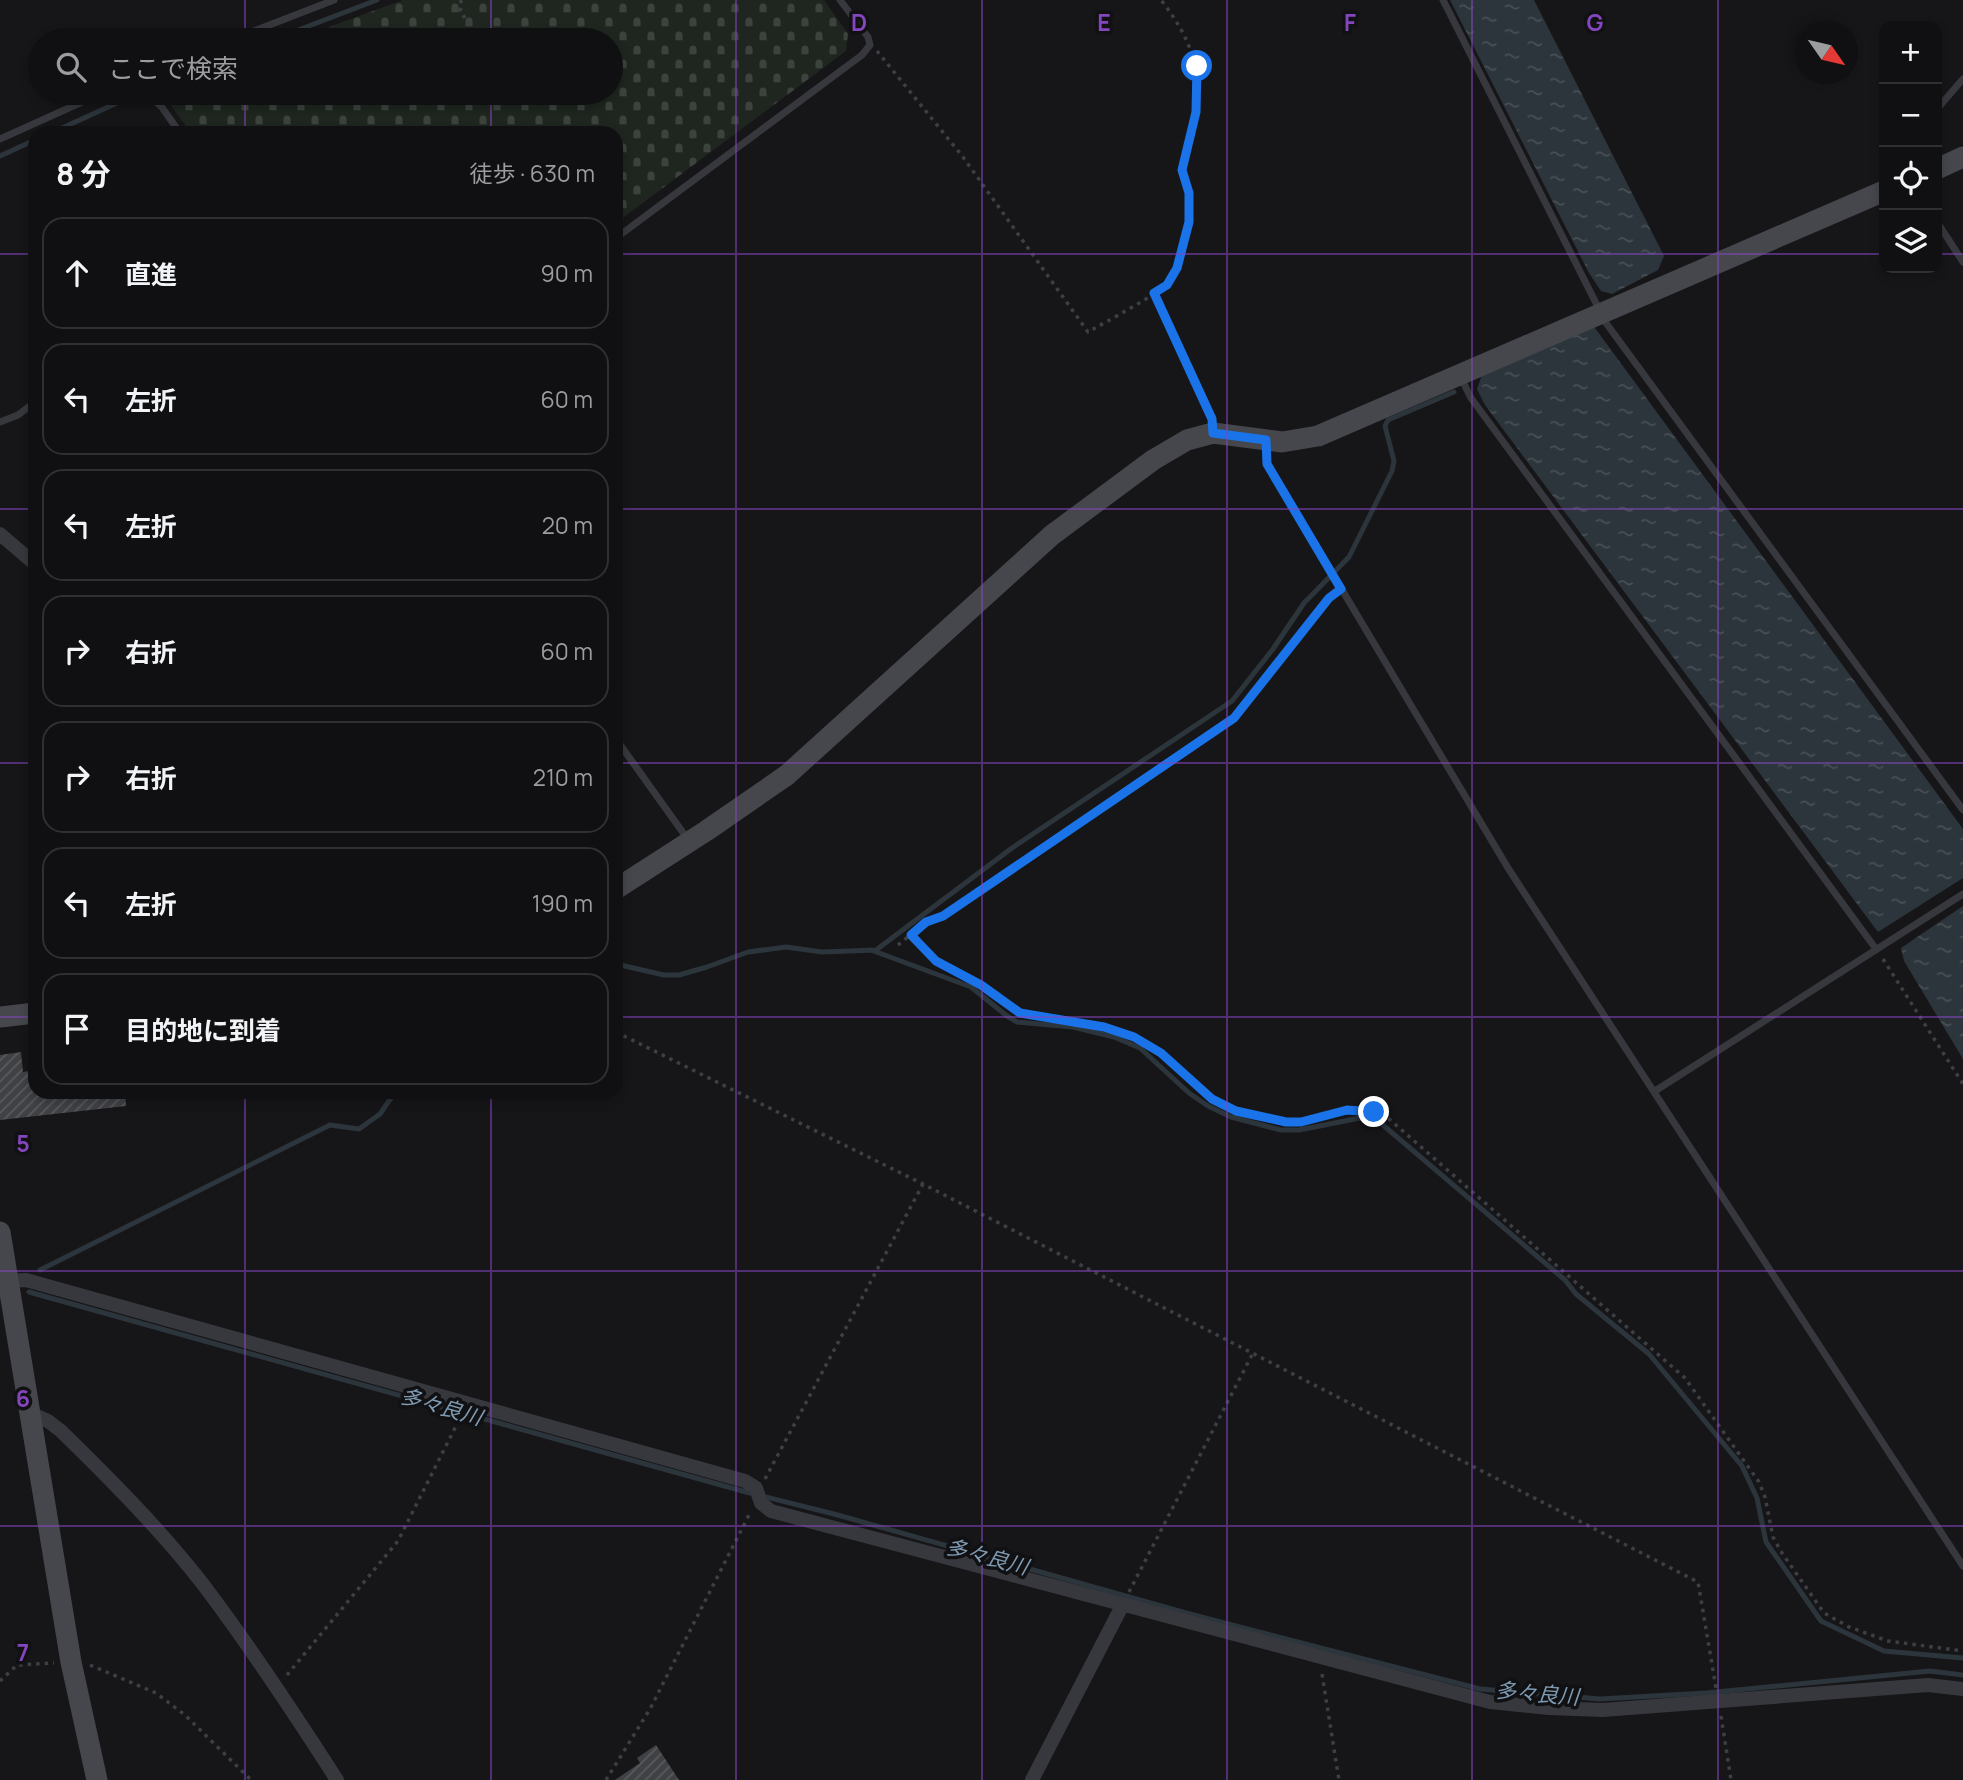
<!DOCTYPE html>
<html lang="ja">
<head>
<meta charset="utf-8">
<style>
  :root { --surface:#101012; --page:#1e1e20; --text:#f1f3f6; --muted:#9c9d9f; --line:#303032 }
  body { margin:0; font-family:Manrope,"Noto Sans JP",sans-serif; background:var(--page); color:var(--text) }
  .controls { position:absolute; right:21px; top:21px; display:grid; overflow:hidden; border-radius:14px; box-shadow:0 4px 10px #0003 }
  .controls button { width:63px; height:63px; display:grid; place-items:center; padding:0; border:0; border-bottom:2px solid var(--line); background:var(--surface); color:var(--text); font:35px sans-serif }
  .compass { position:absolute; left:1795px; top:21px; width:63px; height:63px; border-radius:50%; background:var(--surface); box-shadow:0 4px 10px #0003; rotate:124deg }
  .stop { position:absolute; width:21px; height:21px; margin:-16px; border:5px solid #1a73e8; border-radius:50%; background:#fff }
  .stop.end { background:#1a73e8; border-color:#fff; box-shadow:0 2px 7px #0008 }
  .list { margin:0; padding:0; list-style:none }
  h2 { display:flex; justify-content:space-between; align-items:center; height:91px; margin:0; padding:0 28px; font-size:30px }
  h2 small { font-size:23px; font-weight:400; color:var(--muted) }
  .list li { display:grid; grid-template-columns:46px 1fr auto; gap:21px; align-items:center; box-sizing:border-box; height:112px; margin:0 14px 14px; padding:0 14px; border:2px solid var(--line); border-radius:21px }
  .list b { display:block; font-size:26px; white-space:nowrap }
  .list em { font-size:23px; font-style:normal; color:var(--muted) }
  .icon { flex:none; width:38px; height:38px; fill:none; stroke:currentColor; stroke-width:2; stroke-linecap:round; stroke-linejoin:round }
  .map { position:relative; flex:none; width:1963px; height:1780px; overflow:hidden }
  .search { position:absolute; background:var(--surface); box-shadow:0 4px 10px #0003; left:28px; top:28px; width:595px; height:77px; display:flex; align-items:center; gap:18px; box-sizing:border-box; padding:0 24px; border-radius:38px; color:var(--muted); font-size:26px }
  .panel { position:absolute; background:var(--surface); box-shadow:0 4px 10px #0003; left:28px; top:126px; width:595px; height:973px; border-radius:21px }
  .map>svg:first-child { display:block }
</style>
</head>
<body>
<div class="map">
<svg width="1963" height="1780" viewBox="0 0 1963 1780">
  <defs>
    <pattern id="cemetery-stones" width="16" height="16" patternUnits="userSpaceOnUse" patternTransform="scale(1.75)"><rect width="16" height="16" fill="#1e261f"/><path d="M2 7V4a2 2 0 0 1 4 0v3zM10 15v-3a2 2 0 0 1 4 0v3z" fill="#3c433d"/></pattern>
    <pattern id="water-ripples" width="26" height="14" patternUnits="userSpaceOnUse" patternTransform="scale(1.75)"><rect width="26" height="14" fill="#2c353c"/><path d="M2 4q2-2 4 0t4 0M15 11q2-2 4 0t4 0" fill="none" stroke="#485056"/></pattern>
    <pattern id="building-hatch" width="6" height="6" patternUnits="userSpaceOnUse" patternTransform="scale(1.75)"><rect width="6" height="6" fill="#404145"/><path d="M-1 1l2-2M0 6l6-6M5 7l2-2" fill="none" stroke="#595a5e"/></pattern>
  </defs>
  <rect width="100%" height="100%" fill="#161618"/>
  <polygon fill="url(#cemetery-stones)" points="403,0 824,0 848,34 846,51 616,223 616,133 191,133 162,93 611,93 611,40 293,40"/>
  <g fill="url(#water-ripples)">
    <polygon points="1450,0 1534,0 1664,256 1658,270 1612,294 1601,291 1589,273"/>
    <polygon points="1592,324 1963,829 1963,878 1878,932 1485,405 1477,389 1482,375"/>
    <polygon points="1963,906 1963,1059 1904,961 1901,948"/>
  </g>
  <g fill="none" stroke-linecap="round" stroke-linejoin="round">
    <g stroke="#2c353c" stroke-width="5">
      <polyline points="272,40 377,0"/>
      <polyline points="51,133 139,93"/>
      <polyline points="0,156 35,140"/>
      <polyline points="871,950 971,987 1007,1016 1017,1022 1073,1027 1114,1037 1140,1048 1189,1093 1208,1106 1231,1117 1281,1130 1299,1130 1360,1118 1377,1120 1565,1280 1576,1294 1649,1354 1742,1466 1757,1498 1766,1542 1821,1621 1884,1651 1963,1658"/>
      <polyline points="616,964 664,975 679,975 707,967 748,952 786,947 822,952 876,950 1012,848 1232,701 1273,649 1304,603 1349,557 1392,471 1394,461 1385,426 1388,420 1454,392"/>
      <polyline points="40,1270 330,1125 359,1129 380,1114 395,1092"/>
      <polyline points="29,1292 746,1492 834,1514 1186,1613 1480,1689 1600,1699 1706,1693 1930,1671 1963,1675"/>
    </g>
  </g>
  <g fill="url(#building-hatch)">
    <polygon points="21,1052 23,1072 35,1070 35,1092 125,1092 126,1106 0,1120 0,1055"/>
    <polygon points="656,1745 679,1780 615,1780 640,1763 637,1758"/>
  </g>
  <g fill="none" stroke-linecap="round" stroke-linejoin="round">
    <g stroke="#3d3f44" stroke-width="3.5" stroke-dasharray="3.5 5" stroke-linecap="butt">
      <polyline points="460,0 462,3 460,11 481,40"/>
      <path d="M877 51 963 157 1088 332C1102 324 1162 292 1169 282 1182 262 1191 219 1189 195 1188 187 1182 178 1182 170 1181 156 1190 137 1193 123 1205 74 1191 38 1161 0"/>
      <polyline points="1154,293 1209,414"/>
      <polyline points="911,935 936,961 981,985 1020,1013 1104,1027 1134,1037 1161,1053 1212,1099 1236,1111 1286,1122 1301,1122 1347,1110 1359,1109 1388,1118 1685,1378 1759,1482 1765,1497 1773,1537 1782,1553 1824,1613 1849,1627 1888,1641 1963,1651"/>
      <polyline points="898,945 926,922 943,916 1234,718 1331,596"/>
      <polyline points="1883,959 1963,1084"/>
      <polyline points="616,1032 923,1184 1698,1582 1716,1688"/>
      <polyline points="765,1479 923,1184"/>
      <polyline points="1129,1592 1253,1353"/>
      <polyline points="90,1665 156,1693 185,1715 251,1780"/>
      <polyline points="1322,1674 1339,1780"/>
      <polyline points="287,1675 398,1541 461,1416"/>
      <polyline points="0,1681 17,1665 54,1663"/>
      <polyline points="1721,1716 1731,1780"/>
      <polyline points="606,1780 650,1709 751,1511"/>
    </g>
    <g stroke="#37383d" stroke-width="7">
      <polyline points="1443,0 1606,323 1963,810"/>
      <polyline points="231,40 334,0"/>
      <polyline points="146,93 161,106 180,133"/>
      <polyline points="1937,109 1963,79"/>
      <polyline points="0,139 102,93"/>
      <polyline points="1937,222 1963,262"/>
      <polyline points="616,238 862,55 870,45 868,37 840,0"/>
      <polyline points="1461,378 1471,398 1876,949"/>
      <polyline points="0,422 18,415 35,402"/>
      <polyline points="1266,442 1267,464 1508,868 1963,1566"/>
      <polyline points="616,739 689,841"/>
      <polyline points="1655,1091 1963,894"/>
    </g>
    <g stroke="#37383d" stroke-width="14">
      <polyline points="0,534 35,564"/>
      <polyline points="7,1281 26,1280 745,1481 756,1488 761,1503 771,1511 1490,1702 1549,1708 1603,1710 1928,1685 1963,1689"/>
      <path d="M32 1414 48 1421 61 1431C110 1479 159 1528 202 1583 250 1646 294 1713 337 1780"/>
      <polyline points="1032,1780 1122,1606"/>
    </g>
    <g stroke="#45474d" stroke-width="21">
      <polyline points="1937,169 1963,157"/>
      <polyline points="616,889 706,831 787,775 1052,535 1153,460 1187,440 1213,433 1282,442 1318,436 1884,191"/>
      <polyline points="0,1017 35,1013"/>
      <polyline points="0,1232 71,1662 97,1780"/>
    </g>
  </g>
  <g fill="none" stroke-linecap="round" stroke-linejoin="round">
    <polyline stroke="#1a73e8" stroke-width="9" points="1197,66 1196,112 1182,170 1189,193 1189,222 1177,268 1167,285 1154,293 1212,419 1213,433 1266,440 1267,464 1341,589 1329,598 1234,718 943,916 926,922 911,935 936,961 981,985 1020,1013 1104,1027 1134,1037 1161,1053 1212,1099 1236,1111 1286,1122 1301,1122 1347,1110 1374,1112"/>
  </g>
  <path fill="none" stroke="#8446be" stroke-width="2" stroke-opacity="0.55" d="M245 0V40M491 0V40M736 0V1780M982 0V1780M1227 0V1780M1472 0V1780M1718 0V1780M245 93V133M491 93V133M0 254H35M616 254H1884M1937 254H1963M0 509H35M616 509H1963M0 763H35M616 763H1963M0 1017H35M616 1017H1963M245 1092V1780M491 1092V1780M0 1271H1963M0 1526H1963"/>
  <g text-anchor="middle" stroke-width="7" stroke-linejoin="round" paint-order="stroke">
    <g font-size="21" font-style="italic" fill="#7f9bb3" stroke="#111113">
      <text transform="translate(441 1407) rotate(16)" y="7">多々良川</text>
      <text transform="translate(987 1557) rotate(15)" y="7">多々良川</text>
      <text transform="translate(1537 1694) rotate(5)" y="7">多々良川</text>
    </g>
  </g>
  <g font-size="23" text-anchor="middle" font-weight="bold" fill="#8446be" stroke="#111113" stroke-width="7" stroke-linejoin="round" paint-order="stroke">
    <text x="859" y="31">D</text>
    <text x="1104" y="31">E</text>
    <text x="1350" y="31">F</text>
    <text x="1595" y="31">G</text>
    <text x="23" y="1152">5</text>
    <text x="23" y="1407">6</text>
    <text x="23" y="1661">7</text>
  </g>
</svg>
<div class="controls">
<button>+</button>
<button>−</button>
<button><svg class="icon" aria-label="locate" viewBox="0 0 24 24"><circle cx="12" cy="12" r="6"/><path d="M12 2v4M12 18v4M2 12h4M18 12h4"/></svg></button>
<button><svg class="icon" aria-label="layers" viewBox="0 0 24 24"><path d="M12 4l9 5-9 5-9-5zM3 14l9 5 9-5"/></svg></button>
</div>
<svg class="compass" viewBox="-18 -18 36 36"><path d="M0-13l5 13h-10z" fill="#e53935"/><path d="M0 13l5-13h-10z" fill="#9c9d9f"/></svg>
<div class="stop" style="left:1197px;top:66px"></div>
<div class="stop end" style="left:1374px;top:1112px"></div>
<div class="search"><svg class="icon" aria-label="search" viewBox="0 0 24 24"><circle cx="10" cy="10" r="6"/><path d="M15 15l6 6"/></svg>ここで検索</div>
<section class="panel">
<h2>8 分<small>徒歩 · 630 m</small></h2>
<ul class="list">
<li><svg class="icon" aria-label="ahead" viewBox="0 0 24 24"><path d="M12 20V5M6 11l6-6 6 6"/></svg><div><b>直進</b></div><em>90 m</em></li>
<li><svg class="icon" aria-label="left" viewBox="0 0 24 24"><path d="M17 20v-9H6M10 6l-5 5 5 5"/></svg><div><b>左折</b></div><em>60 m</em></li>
<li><svg class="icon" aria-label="left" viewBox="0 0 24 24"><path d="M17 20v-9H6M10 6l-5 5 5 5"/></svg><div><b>左折</b></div><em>20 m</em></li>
<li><svg class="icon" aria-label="right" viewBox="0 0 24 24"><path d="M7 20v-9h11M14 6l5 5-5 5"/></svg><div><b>右折</b></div><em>60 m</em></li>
<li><svg class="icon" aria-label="right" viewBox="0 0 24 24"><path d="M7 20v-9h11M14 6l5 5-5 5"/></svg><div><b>右折</b></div><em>210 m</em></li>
<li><svg class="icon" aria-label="left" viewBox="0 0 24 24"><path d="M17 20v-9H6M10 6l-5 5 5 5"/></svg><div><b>左折</b></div><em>190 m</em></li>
<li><svg class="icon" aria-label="arrive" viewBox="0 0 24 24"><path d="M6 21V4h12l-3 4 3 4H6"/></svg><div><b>目的地に到着</b></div></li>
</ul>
</section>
</div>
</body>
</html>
